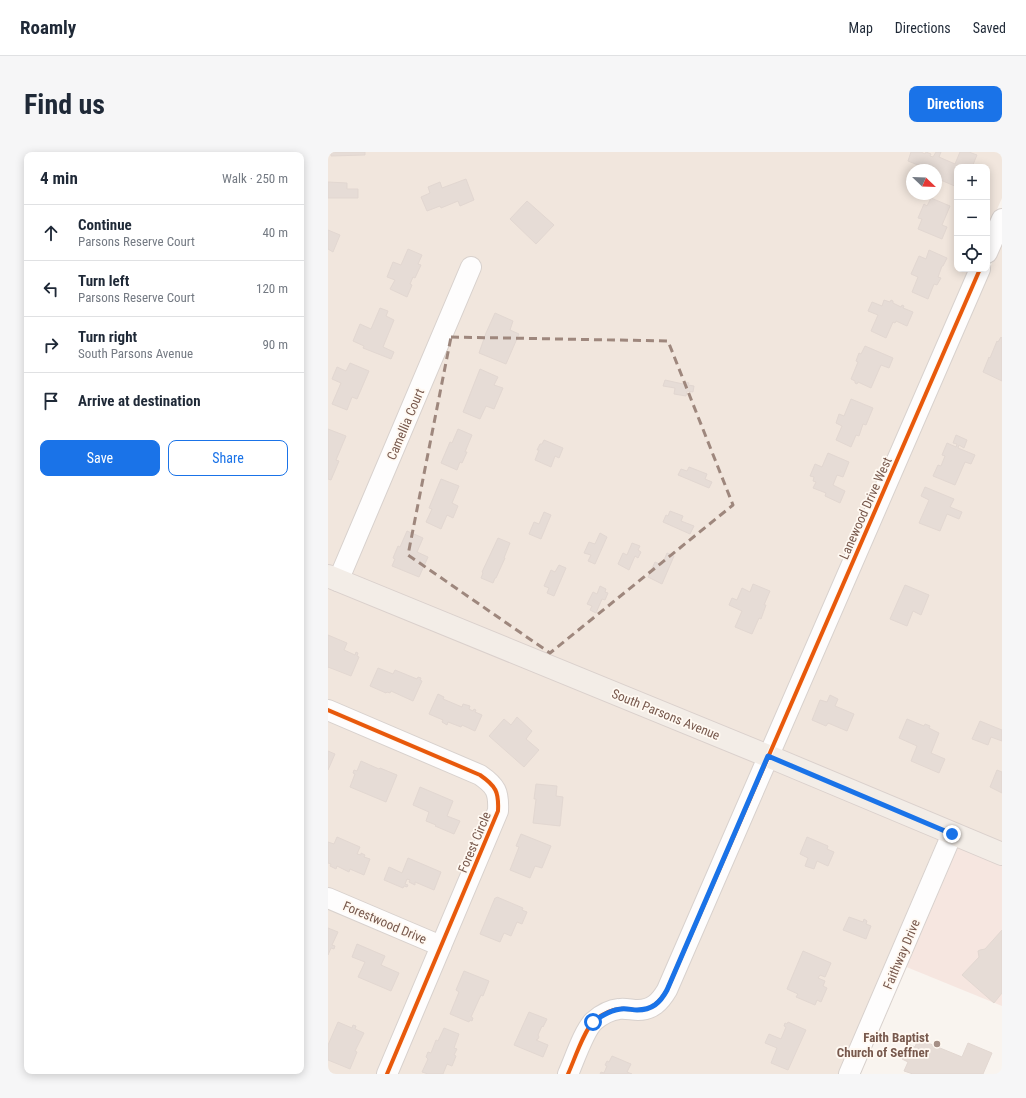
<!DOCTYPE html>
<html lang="en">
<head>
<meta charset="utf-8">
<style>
  :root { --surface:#fff; --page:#f6f6f7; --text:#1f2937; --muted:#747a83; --line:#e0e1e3; --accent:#1a73e8 }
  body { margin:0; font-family:"Roboto Condensed",sans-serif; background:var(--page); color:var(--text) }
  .controls { position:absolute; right:12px; top:12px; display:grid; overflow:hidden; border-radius:8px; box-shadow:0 2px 10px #0003 }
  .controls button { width:36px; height:36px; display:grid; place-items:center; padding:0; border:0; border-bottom:1px solid var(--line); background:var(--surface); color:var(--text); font:20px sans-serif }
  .compass { position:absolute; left:578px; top:12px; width:36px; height:36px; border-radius:50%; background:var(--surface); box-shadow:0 2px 10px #0003; rotate:113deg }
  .stop { position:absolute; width:12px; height:12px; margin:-9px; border:3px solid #1a73e8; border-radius:50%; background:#fff }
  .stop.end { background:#1a73e8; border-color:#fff; box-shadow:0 1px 4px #0008 }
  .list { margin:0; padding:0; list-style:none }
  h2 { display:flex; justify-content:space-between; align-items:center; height:52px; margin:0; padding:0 16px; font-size:17px }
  h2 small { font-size:13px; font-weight:400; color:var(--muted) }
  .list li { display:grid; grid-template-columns:26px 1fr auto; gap:12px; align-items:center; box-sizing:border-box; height:56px; padding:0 16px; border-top:1px solid var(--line) }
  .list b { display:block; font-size:15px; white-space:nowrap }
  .list p { margin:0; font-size:13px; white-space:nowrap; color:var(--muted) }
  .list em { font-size:13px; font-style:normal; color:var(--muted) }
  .actions { display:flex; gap:8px; padding:12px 16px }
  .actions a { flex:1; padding:9px 0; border:1px solid var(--accent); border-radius:8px; text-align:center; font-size:14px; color:var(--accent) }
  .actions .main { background:var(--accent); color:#fff }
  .icon { flex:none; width:22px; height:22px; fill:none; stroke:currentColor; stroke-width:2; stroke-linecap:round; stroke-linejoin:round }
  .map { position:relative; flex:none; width:674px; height:922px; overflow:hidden; border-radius:8px }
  header { display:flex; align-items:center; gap:24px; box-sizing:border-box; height:56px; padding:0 20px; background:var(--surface); border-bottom:1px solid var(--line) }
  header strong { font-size:19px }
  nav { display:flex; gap:22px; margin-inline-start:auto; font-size:14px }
  .intro { display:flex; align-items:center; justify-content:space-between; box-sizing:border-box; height:96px; padding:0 24px }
  h1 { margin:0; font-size:28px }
  .button { padding:10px 18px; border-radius:8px; background:var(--accent); color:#fff; font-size:14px; font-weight:700 }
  main { display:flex; gap:24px; padding:0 24px }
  aside { flex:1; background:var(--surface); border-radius:8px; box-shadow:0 2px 10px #0003 }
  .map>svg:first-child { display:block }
</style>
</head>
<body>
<header>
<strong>Roamly</strong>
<nav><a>Map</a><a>Directions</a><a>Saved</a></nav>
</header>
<div class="intro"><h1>Find us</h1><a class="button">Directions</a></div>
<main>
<aside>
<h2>4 min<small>Walk · 250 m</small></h2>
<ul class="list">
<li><svg class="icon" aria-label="ahead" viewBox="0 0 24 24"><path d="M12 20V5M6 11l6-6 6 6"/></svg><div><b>Continue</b><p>Parsons Reserve Court</p></div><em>40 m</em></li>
<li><svg class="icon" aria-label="left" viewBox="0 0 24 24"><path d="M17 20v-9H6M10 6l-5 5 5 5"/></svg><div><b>Turn left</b><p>Parsons Reserve Court</p></div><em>120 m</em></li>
<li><svg class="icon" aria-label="right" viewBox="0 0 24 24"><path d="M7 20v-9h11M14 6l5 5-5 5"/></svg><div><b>Turn right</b><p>South Parsons Avenue</p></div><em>90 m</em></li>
<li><svg class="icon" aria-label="arrive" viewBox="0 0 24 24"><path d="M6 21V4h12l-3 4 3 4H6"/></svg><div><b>Arrive at destination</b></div></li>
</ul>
<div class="actions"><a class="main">Save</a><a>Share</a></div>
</aside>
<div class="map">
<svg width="674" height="922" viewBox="0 0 674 922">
  <rect width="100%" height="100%" fill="#f9f4ef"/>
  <g fill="#f1e6dd" fill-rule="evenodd">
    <path d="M0 0H674V46L659 80V15H629V117H643L436 594 20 425 154 112 139 105 5 418 0 416ZM584 18H608V42H584Z"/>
    <polygon points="674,88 674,694 451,600"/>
    <polygon points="0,432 430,607 331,835 317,849 292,849 231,922 68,922 179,648 0,550"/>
    <polygon points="0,566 148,629 160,640 162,656 109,784 0,738"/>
    <polygon points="445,614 613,685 512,922 249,922 266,884 271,875 287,866 322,864"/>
    <polygon points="0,754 103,798 50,922 0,922"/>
  </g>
  <polygon fill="#f6e6e0" points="629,692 674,710 674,854 576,814"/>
  <g fill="#e6dcd6" stroke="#e2d7d1">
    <polygon points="3,0 37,0 37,3 3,4"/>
    <polygon points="583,0 593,0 597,2 598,0 603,2 602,4 605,5 608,0 613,0 611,5 627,12 632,0 641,0 649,3 644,15 629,15 629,35 608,26 608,18 594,18 595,15 580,9"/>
    <polygon points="138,27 146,48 132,54 130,49 113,56 112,54 99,59 93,45 102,41 100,35 112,30 114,36"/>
    <polygon points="0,30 19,31 19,37 30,37 30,46 0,46"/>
    <polygon points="603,46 622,54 614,73 619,75 614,87 590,77 594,67 590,66 596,52 599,54"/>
    <polygon points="199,49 226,73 208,92 182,67"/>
    <polygon points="0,78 12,83 5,100 0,97"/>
    <polygon points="80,97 94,103 90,112 93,113 87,126 85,125 82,132 84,133 79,145 62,137 67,128 59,125 65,110 73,113"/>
    <polygon points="601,98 619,106 615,114 614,114 610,125 613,126 609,133 606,132 600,147 584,140 590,125 583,122 591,104 598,107"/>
    <polygon points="556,148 562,150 563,148 565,149 565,151 573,155 574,153 576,154 575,156 585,160 579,174 568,169 567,171 565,170 558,186 543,179 550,163 540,159 544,150 554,154"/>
    <polygon points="52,156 60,159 58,164 66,168 55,195 66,200 63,207 35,196 36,194 25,189 32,172 43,177"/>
    <polygon points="167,161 185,169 182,178 191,182 178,212 151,201 158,181"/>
    <polygon points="673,185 674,186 674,229 655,220 661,205 662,206 669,189 670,190"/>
    <polygon points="537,194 565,206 561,216 553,213 543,236 530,230 529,232 527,231 527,229 523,227 530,210 528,209 531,201 533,202"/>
    <polygon points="22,211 41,219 29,247 24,245 19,258 4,252 13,231 4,227 9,215 18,219"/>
    <polygon points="152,217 170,225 166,233 175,236 166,257 158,254 152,267 135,260"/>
    <polygon points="337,228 355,232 356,230 361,231 360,233 366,234 365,240 359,239 358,244 346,242 347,236 335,234"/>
    <polygon points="523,247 545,256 538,273 535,272 531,284 528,283 523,295 508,288 514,274 508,271 511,262 516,264"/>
    <polygon points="0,277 18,284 8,308 11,309 3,328 0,327"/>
    <polygon points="130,277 144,283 137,300 139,300 134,311 132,310 129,318 113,311 122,290 124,291"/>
    <polygon points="628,283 639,288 636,296 631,293 630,296 647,303 643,312 637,310 627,333 605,324 610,313 613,314 617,304 614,303 619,291 628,295 629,292 625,291"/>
    <polygon points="216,288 235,296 231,306 227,304 223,315 207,308 211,298 209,298 212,292 214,292"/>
    <polygon points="500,301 521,310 515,325 509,323 505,333 517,339 512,351 497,344 498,341 485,336 488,330 485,329 486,325 482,324 487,312 494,315"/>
    <polygon points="361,315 379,322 377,327 384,330 381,336 350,323 353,317 359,319"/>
    <polygon points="113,327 131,334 124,351 130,354 125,366 119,363 113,377 98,370 104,357 101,356"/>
    <polygon points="597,335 626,347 622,355 634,360 631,367 619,362 612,379 591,371 601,348 593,344"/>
    <polygon points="342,359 355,364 353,369 366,374 362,382 335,370 338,363 340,364"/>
    <polygon points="216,360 223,363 213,387 201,382 206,370 211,372"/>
    <polygon points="79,379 95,386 89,400 100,405 91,425 64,414 67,407 65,406 70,394 72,395"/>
    <polygon points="272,381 279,385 267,412 260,409 263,403 256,401 261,390 267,392"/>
    <polygon points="170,386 182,391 176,406 177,406 168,426 167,426 165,431 153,426 155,421 154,420"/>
    <polygon points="304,391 312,394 310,398 313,400 310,406 307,404 301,418 290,412 295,401 299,403"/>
    <polygon points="339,401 346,404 334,432 320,425 327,410 334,413"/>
    <polygon points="231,413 238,416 226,444 219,441 221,436 216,434 223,418 227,420"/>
    <polygon points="425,432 442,439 436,453 438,453 433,467 431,466 424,482 407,475 414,459 401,453 404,446 409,448 414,436 422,440"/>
    <polygon points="577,433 601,443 593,463 585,459 579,474 562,467"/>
    <polygon points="272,434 278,437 277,440 280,441 277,448 274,447 268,461 262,458 264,454 259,452 265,440 269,442"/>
    <polygon points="0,483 19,491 16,498 27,503 28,500 30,501 29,504 31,505 23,524 0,515 0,516"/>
    <polygon points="50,516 65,522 67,518 89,527 90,525 93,526 92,528 94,529 85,549 63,539 62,541 59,540 58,541 42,534"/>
    <polygon points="110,542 116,545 115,547 134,555 135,552 142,554 141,557 145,559 146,557 148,558 147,560 154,563 147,579 134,573 133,575 120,570 119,573 114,570 115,568 101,562"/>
    <polygon points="502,543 510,547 507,554 526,562 519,579 500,571 498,574 484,568 492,548 499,550"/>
    <polygon points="189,565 204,579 198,587 211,598 196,615 161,584 176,567 183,573"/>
    <polygon points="579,567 596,574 597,572 602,574 601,576 611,581 603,601 617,607 611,621 583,609 589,594 571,586"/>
    <polygon points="652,569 674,578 674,589 663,585 660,593 644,587"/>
    <polygon points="0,599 7,602 0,618"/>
    <polygon points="33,609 51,617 52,616 69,623 58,650 22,635 27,622 25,621 26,618 29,619"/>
    <polygon points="669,618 674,620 674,641 662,635"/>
    <polygon points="208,632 229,634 228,644 235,645 232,674 205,671 208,647 206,647"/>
    <polygon points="92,635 125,649 119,664 132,669 126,682 107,674 108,673 98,669 101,660 85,653"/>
    <polygon points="193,682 223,694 214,716 207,714 202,726 182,718 191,695 188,694"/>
    <polygon points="9,685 32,695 29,702 33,703 33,701 37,703 36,705 42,707 36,723 22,717 21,720 9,714 8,717 2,714 3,712 0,711 0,690 6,692"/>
    <polygon points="479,685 500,694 499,697 506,700 500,714 489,709 486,717 477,714 480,706 472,702"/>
    <polygon points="80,706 113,720 106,738 87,730 87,733 81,730 82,728 79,727 77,732 80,733 79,735 76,734 75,736 56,728 61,715 74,721"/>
    <polygon points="169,745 195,756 194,758 199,760 194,772 189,770 183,784 176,781 172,790 152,782 167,746 168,746"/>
    <polygon points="521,765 535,770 536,767 539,769 538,772 543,774 538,787 515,778"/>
    <polygon points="0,776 10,780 4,793 7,794 6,797 3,796 0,803"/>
    <polygon points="674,778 674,841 666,851 634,823 651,805 650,799 652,798 657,797"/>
    <polygon points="29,792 57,804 53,813 71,821 63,839 30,825 37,810 24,805"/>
    <polygon points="475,799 503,811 497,825 492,823 490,826 497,829 495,834 499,836 493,850 489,848 487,853 468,845 470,842 459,837"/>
    <polygon points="136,819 161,829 155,844 153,843 143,865 145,866 144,869 142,868 141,870 122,862 131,840 128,838"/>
    <polygon points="201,860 219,867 215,875 214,874 210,883 211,885 210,887 208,888 220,893 215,905 186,893"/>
    <polygon points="10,870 24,876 25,873 28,874 27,877 36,881 27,899 29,900 22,917 0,908 0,893"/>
    <polygon points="460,870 478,878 460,918 443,911 449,896 437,891 441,882 453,887 458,875 456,874 457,871 459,872"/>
    <polygon points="116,876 131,882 126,896 129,897 126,903 128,904 124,914 119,912 115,922 100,922 94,920 100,907 98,905 100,900 103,901 108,888 110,889"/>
    <polygon points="590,887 634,905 640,891 664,901 655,922 585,922 576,919 580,910 574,907 580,892 587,895"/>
    <polygon points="284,904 303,912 299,920 304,922 272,922 273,920 276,921 279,914 277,913 279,909 281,910"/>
  </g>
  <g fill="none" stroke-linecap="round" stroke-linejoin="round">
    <defs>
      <g id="minor">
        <polyline points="659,101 674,67"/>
        <polyline points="10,429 143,115"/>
        <path d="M0 558 152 623C168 634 171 640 170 659L59 922"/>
        <polyline points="0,746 113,794"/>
        <path d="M240 922C246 909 256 878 266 869 273 863 282 858 291 857 297 856 304 858 310 858 324 858 332 850 339 838L652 117"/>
        <polyline points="521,922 624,682"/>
      </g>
      <polyline id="major" points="0,424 440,604 674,702"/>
    </defs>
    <use href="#minor" stroke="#d8d1cd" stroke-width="22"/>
    <use href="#major" stroke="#dad0cc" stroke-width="24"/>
    <use href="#minor" stroke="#fefdfd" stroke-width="20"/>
    <use href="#major" stroke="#f3ede7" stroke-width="22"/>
    <defs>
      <g id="cycleway">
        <path d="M0 558 152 623C168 634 171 640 170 659L59 922"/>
        <path d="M240 922C246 909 256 878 266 869 273 863 282 858 291 857 297 856 304 858 310 858 324 858 332 850 339 838L652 117"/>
      </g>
    </defs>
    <use href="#cycleway" stroke="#fff9f2" stroke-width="6"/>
    <use href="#cycleway" stroke="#e8590c" stroke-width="4"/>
  </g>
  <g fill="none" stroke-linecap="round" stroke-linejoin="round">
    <path stroke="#1a73e8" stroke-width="5" d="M265 870C273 864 282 858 293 857 298 856 304 858 309 858 324 858 332 851 339 838L440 604 624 682"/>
  </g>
  <path fill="none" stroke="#9e877d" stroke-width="3" stroke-dasharray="8 5" stroke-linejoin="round" d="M123 185 340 189 405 353 222 501 80 403Z"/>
  <circle fill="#a58f86" stroke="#fff9f2" stroke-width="1.5" cx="609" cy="892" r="4"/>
  <g text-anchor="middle" stroke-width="3.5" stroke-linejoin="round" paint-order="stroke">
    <g font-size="13" fill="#78594d" stroke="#fff9f2">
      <text transform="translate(77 272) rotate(-67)" y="5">Camellia Court</text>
      <text transform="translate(537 356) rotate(-66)" y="5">Lanewood Drive West</text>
      <text transform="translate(338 562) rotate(22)" y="5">South Parsons Avenue</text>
      <text transform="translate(146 690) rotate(-67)" y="5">Forest Circle</text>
      <text transform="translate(57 770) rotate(23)" y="5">Forestwood Drive</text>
      <text transform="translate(573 802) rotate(-67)" y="5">Faithway Drive</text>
    </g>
    <g font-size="13" font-weight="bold" fill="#78594d" stroke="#fff9f2" text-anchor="end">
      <text x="601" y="890">Faith Baptist<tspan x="601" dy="15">Church of Seffner</tspan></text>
    </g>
  </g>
</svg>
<div class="controls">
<button>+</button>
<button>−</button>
<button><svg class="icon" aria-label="locate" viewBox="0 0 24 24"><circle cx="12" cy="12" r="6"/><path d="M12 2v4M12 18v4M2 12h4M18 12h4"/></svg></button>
</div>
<svg class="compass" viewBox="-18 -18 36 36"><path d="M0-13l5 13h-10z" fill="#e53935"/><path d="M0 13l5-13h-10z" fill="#747a83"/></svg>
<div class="stop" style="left:265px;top:870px"></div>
<div class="stop end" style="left:624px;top:682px"></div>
</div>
</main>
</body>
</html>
